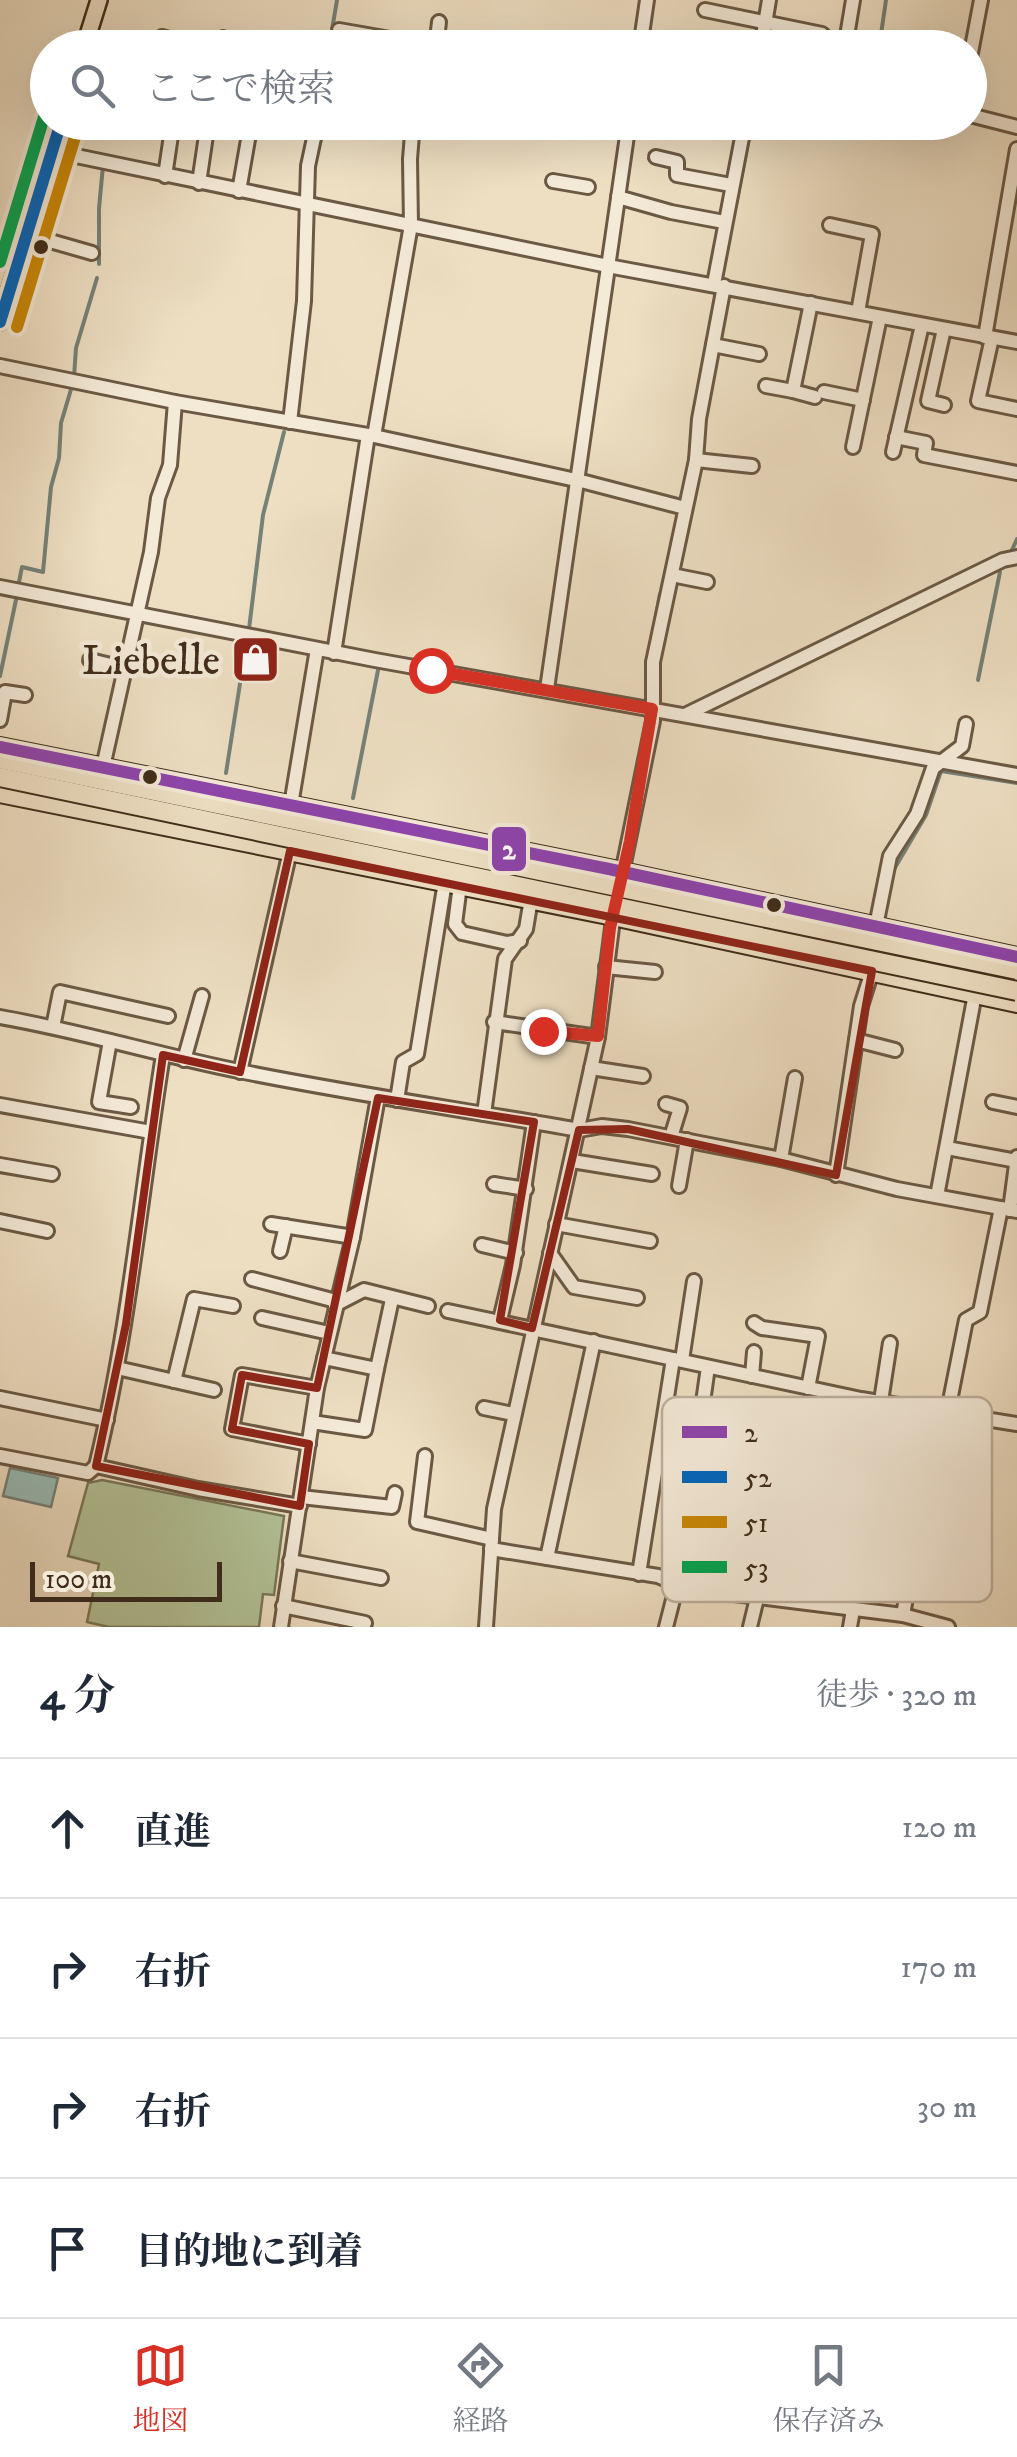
<!DOCTYPE html>
<html lang="ja">
<head>
<meta charset="utf-8">
<style>
  :root { --surface:#fff; --page:#f6f6f7; --text:#1f2937; --muted:#747a83; --line:#e0e1e3; --accent:#d93025 }
  body { margin:0; font-family:"IM FELL DW Pica","Noto Serif JP",serif; background:var(--page); color:var(--text) }
  .scale { position:absolute; left:30px; bottom:25px; width:192px; box-sizing:border-box; padding-left:10px; border:5px solid #402c1a; border-top:0; font-size:28px; line-height:35px; white-space:nowrap; color:#402c1a; -webkit-text-stroke:8px #f4ead8; paint-order:stroke }
  .stop { position:absolute; width:30px; height:30px; margin:-22px; border:8px solid #d93025; border-radius:50%; background:#fff }
  .stop.end { background:#d93025; border-color:#fff; box-shadow:0 2px 10px #0008 }
  .list { margin:0; padding:0; list-style:none }
  h2 { display:flex; justify-content:space-between; align-items:center; height:130px; margin:0; padding:0 40px; font-size:42px }
  h2 small { font-size:32px; font-weight:400; color:var(--muted) }
  .list li { display:grid; grid-template-columns:65px 1fr auto; gap:30px; align-items:center; box-sizing:border-box; height:140px; padding:0 40px; border-top:2px solid var(--line) }
  .list b { display:block; font-size:38px; white-space:nowrap }
  .list em { font-size:32px; font-style:normal; color:var(--muted) }
  .icon { flex:none; width:55px; height:55px; fill:none; stroke:currentColor; stroke-width:2; stroke-linecap:round; stroke-linejoin:round }
  .map { position:relative; flex:none; width:1017px; height:1627px; overflow:hidden }
  .search { position:absolute; background:var(--surface); box-shadow:0 10px 40px #0002; left:30px; right:30px; top:30px; height:110px; display:flex; align-items:center; gap:25px; box-sizing:border-box; padding:0 35px; border-radius:55px; color:var(--muted); font-size:38px }
  .sheet { height:690px; background:var(--surface) }
  nav { display:flex; justify-content:space-around; align-items:center; box-sizing:border-box; height:140px; border-top:2px solid var(--line); background:var(--surface); font-size:28px; color:var(--muted) }
  nav a { display:grid; justify-items:center; gap:5px }
  nav .on { color:var(--accent) }
  .map>svg:first-child { display:block }
</style>
</head>
<body>
<div class="map">
<svg width="1017" height="1627" viewBox="0 0 1017 1627">
  <rect width="100%" height="100%" fill="#eedfc3"/>
  <filter id="stains"><feTurbulence type="fractalNoise" baseFrequency=".002" numOctaves="4"/><feColorMatrix values="0 0 0 0 .2 0 0 0 0 .09 0 0 0 0 .02 0 0 0 .5 -.17"/></filter>
  <radialGradient id="worn" r=".72"><stop offset=".6" stop-color="#630" stop-opacity="0"/><stop offset="1" stop-color="#630" stop-opacity=".3"/></radialGradient>
  <polygon fill="#b3c398" stroke="#7a7859" stroke-width="2.5" points="102,1480 284,1516 274,1595 263,1594 259,1627 109,1627 87,1622 99,1564 68,1556 88,1483"/>
  <polygon fill="#99bcb7" stroke="#758278" stroke-width="2.5" points="10,1468 58,1478 51,1507 3,1496"/>
  <g fill="none" stroke-linecap="round" stroke-linejoin="round">
    <g stroke="#758278" stroke-width="4">
      <polyline points="329,48 337,0"/>
      <polyline points="879,48 886,0"/>
      <polyline points="736,204 752,122"/>
      <polyline points="99,264 99,208 103,166"/>
      <polyline points="74,377 76,348 97,278"/>
      <polyline points="1012,550 1017,539"/>
      <polyline points="18,587 22,567 43,572 51,487 59,458 61,423 72,386"/>
      <polyline points="249,629 263,515 284,432"/>
      <polyline points="653,631 660,594"/>
      <polyline points="0,676 17,595"/>
      <polyline points="978,680 1000,572"/>
      <polyline points="226,773 247,639"/>
      <polyline points="353,798 379,665"/>
      <polyline points="893,871 926,815 941,771 1017,783"/>
    </g>
    <defs>
      <g id="minor">
        <polyline points="705,10 822,34 835,47"/>
        <polyline points="339,30 436,47"/>
        <polyline points="162,37 202,48"/>
        <polyline points="221,48 223,38"/>
        <polyline points="436,48 439,22"/>
        <polyline points="640,48 647,0"/>
        <polyline points="761,48 769,0"/>
        <polyline points="845,48 853,0"/>
        <polyline points="970,58 981,0"/>
        <polyline points="970,115 1017,127"/>
        <polyline points="52,151 608,266 1017,342"/>
        <polyline points="656,157 677,162 677,175 731,185"/>
        <polyline points="165,176 173,122"/>
        <polyline points="553,181 588,187"/>
        <polyline points="199,183 208,122"/>
        <polyline points="239,191 249,134"/>
        <polyline points="618,197 671,212 724,222"/>
        <polyline points="830,225 872,234 858,312"/>
        <polyline points="29,235 92,253"/>
        <polyline points="714,284 745,122"/>
        <polyline points="985,337 1017,149"/>
        <polyline points="992,338 978,401 1017,409"/>
        <polyline points="713,345 759,354"/>
        <polyline points="0,366 175,402 374,436 585,482 685,508"/>
        <polyline points="766,386 793,391 811,303"/>
        <polyline points="793,391 815,397"/>
        <polyline points="824,392 863,400"/>
        <polyline points="944,405 928,401 944,329"/>
        <polyline points="290,422 304,301 308,166 317,124"/>
        <polyline points="374,436 411,225 410,159 413,122"/>
        <polyline points="896,437 926,443 924,455 1017,473"/>
        <polyline points="853,447 880,317"/>
        <polyline points="893,452 922,325"/>
        <polyline points="696,460 752,466"/>
        <polyline points="672,575 707,582"/>
        <polyline points="0,587 375,660 1017,775"/>
        <polyline points="334,653 368,435"/>
        <polyline points="90,660 123,668"/>
        <polyline points="547,689 629,122"/>
        <polyline points="685,715 1003,560 1017,557"/>
        <polyline points="0,720 5,692 25,695"/>
        <polyline points="103,767 151,552 158,498 170,465 175,402"/>
        <polyline points="291,805 317,649"/>
        <polyline points="621,878 653,721 653,662 696,460 699,419 724,286"/>
        <polyline points="460,885 455,924 462,933 507,943 520,941"/>
        <polyline points="876,926 890,856 917,814 933,768 962,746 966,724"/>
        <polyline points="606,967 655,972"/>
        <path d="M0 1017C81 1031 159 1055 239 1071 352 1094 466 1110 579 1130L602 1126 628 1129 781 1159 897 1189 1017 1211"/>
        <polyline points="494,1022 598,1037"/>
        <polyline points="53,1027 60,992 168,1016"/>
        <polyline points="856,1040 895,1050"/>
        <polyline points="110,1041 99,1102 131,1107"/>
        <path d="M163 1055C141 1192 129 1331 96 1466L198 1489 300 1506"/>
        <polyline points="184,1060 202,996"/>
        <polyline points="591,1068 643,1076"/>
        <polyline points="240,1072 290,851"/>
        <polyline points="397,1100 403,1062 417,1054 445,882"/>
        <polyline points="993,1102 1017,1107"/>
        <polyline points="666,1104 680,1108 671,1137"/>
        <polyline points="0,1105 151,1132"/>
        <polyline points="484,1114 505,959 526,929 531,899"/>
        <polyline points="947,1148 1017,1161"/>
        <polyline points="781,1159 795,1078"/>
        <polyline points="572,1161 652,1174"/>
        <polyline points="0,1165 52,1174"/>
        <polyline points="836,1175 861,1006 872,971"/>
        <polyline points="494,1184 526,1189"/>
        <polyline points="679,1186 687,1140"/>
        <polyline points="937,1196 975,994"/>
        <polyline points="1010,1210 1017,1157"/>
        <polyline points="0,1221 47,1231"/>
        <polyline points="271,1224 353,1237"/>
        <polyline points="556,1224 650,1241"/>
        <polyline points="482,1245 516,1253"/>
        <polyline points="280,1251 286,1226"/>
        <polyline points="550,1253 574,1287 637,1298"/>
        <polyline points="252,1279 336,1301"/>
        <polyline points="335,1305 364,1290 428,1306"/>
        <polyline points="448,1311 861,1399 1017,1424"/>
        <polyline points="262,1318 329,1333"/>
        <polyline points="500,1320 513,1265 534,1122"/>
        <polyline points="754,1323 762,1328 818,1336 808,1388"/>
        <polyline points="682,1360 694,1281"/>
        <polyline points="117,1368 214,1390"/>
        <polyline points="377,1369 392,1299"/>
        <polyline points="752,1376 754,1352"/>
        <polyline points="174,1381 194,1299 233,1306"/>
        <polyline points="0,1398 107,1420"/>
        <polyline points="881,1401 890,1343"/>
        <polyline points="484,1408 513,1414"/>
        <polyline points="948,1411 966,1320 980,1312 1001,1208"/>
        <polyline points="312,1422 365,1430 377,1369 324,1358"/>
        <polyline points="309,1444 232,1429 242,1375 317,1388"/>
        <polyline points="0,1456 88,1473 96,1466"/>
        <polyline points="425,1456 417,1522 492,1539"/>
        <polyline points="301,1497 392,1507 395,1493"/>
        <polyline points="920,1523 960,1530"/>
        <polyline points="491,1549 658,1576 685,1588 903,1615 939,1410"/>
        <polyline points="547,1558 594,1341"/>
        <polyline points="913,1559 962,1569"/>
        <polyline points="290,1561 381,1578"/>
        <polyline points="872,1562 911,1569"/>
        <polyline points="639,1574 673,1359"/>
        <polyline points="283,1606 365,1623"/>
        <polyline points="903,1615 948,1627"/>
        <polyline points="281,1627 317,1388 353,1237 378,1097"/>
        <polyline points="486,1627 494,1509 598,1037 614,912"/>
        <polyline points="666,1627 677,1584 708,1367"/>
        <polyline points="750,1627 757,1598"/>
        <polyline points="850,1627 853,1610"/>
      </g>
      <g id="major">
        <polyline points="84,48 99,0"/>
        <polyline points="0,322 61,122"/>
      </g>
      <g id="highway">
        <polyline points="0,747 609,869 1017,957"/>
        <polyline points="0,793 613,916 1017,1003"/>
      </g>
    </defs>
    <use href="#minor" stroke="#6c5944" stroke-width="18"/>
    <use href="#major" stroke="#402c1a" stroke-width="20"/>
    <use href="#highway" stroke="#402c1a" stroke-width="22"/>
    <use href="#minor" stroke="#f4ead8" stroke-width="12"/>
    <use href="#major" stroke="#eedfc3" stroke-width="15"/>
    <use href="#highway" stroke="#eedfc3" stroke-width="18"/>
    <defs>
      <g id="highway-bridge">
        <polyline points="0,759 1017,970"/>
        <polyline points="0,777 1017,991"/>
      </g>
    </defs>
    <use href="#highway-bridge" stroke="#402c1a" stroke-width="22" stroke-linecap="butt"/>
    <use href="#highway-bridge" stroke="#eedfc3" stroke-width="18"/>
    <defs>
      <polyline id="bus-1" points="0,747 609,869 1017,957"/>
      <polyline id="bus-2" points="0,322 61,122"/>
      <polyline id="bus-3" points="17,327 78,127"/>
      <polyline id="bus-4" points="0,262 44,117"/>
    </defs>
    <use href="#bus-1" stroke="#f4ead8" stroke-width="20"/>
    <use href="#bus-2" stroke="#f4ead8" stroke-width="20"/>
    <use href="#bus-3" stroke="#f4ead8" stroke-width="20"/>
    <use href="#bus-4" stroke="#f4ead8" stroke-width="20"/>
    <use href="#bus-1" stroke="#8e44ad" stroke-width="12"/>
    <use href="#bus-2" stroke="#0065bd" stroke-width="12"/>
    <use href="#bus-3" stroke="#c98806" stroke-width="12"/>
    <use href="#bus-4" stroke="#00a651" stroke-width="12"/>
  </g>
  <g fill="none" stroke-linecap="round" stroke-linejoin="round">
    <polyline stroke="#d93025" stroke-width="12" points="431,670 652,709 630,841 610,928 598,1036 543,1031"/>
  </g>
  <path fill="none" stroke="#8f2418" stroke-width="8" stroke-linejoin="round" d="M290 851 872 971 836 1175 628 1129 579 1130 532 1328 500 1320 534 1122 378 1098 317 1388 242 1375 232 1429 309 1444 300 1506 96 1466 126 1324 163 1055 240 1072Z"/>
  <defs>
    <symbol id="shop-square" viewBox="-11 -11 22 22"><rect x="-9" y="-9" width="18" height="18" rx="4" fill="#8f2418" stroke="#f4ead8"/><path d="M-5-2.5h2.3a2.7 3.5 0 0 1 5.4 0H5L5.5 6h-11ZM-1.5-2.5h3a1.5 2.3 0 0 0-3 0Z" fill="#fff"/></symbol>
  </defs>
  <g fill-rule="evenodd">
    <use href="#shop-square" x="228" y="632" width="55" height="55"/>
  </g>
  <g fill="#402c1a" stroke="#f4ead8" stroke-width="4">
    <circle cx="41" cy="247" r="9"/>
    <circle cx="150" cy="777" r="9"/>
    <circle cx="774" cy="905" r="9"/>
  </g>
  <g text-anchor="middle" stroke-width="9" stroke-linejoin="round" paint-order="stroke">
    <g font-size="42" fill="#402c1a" stroke="#f4ead8" text-anchor="end">
      <text x="220" y="674">Liebelle</text>
    </g>
  </g>
  <rect x="662" y="1397" width="330" height="205" rx="15" fill="#f4ead8" stroke="#beb19f" stroke-width="2.5"/>
  <rect x="682" y="1426" width="45" height="12" fill="#8e44ad"/>
  <rect x="682" y="1471" width="45" height="12" fill="#0065bd"/>
  <rect x="682" y="1516" width="45" height="12" fill="#c98806"/>
  <rect x="682" y="1561" width="45" height="12" fill="#00a651"/>
  <g font-size="28" fill="#402c1a">
    <text x="744" y="1442">2</text>
    <text x="744" y="1487">52</text>
    <text x="744" y="1532">51</text>
    <text x="744" y="1577">53</text>
  </g>
  <rect stroke="#f4ead8" stroke-width="4" x="490" y="825" width="38" height="48" rx="10" fill="#8e44ad"/>
  <g font-size="28" text-anchor="middle" font-weight="bold" fill="#fff">
    <text x="509" y="859">2</text>
  </g>
  <rect width="100%" height="100%" filter="url(#stains)"/>
  <rect width="100%" height="100%" fill="url(#worn)"/>
</svg>
<div class="scale">100 m</div>
<div class="stop" style="left:431px;top:670px"></div>
<div class="stop end" style="left:543px;top:1031px"></div>
<div class="search"><svg class="icon" aria-label="search" viewBox="0 0 24 24"><circle cx="10" cy="10" r="6"/><path d="M15 15l6 6"/></svg>ここで検索</div>
</div>
<section class="sheet">
<h2>4 分<small>徒歩 · 320 m</small></h2>
<ul class="list">
<li><svg class="icon" aria-label="ahead" viewBox="0 0 24 24"><path d="M12 20V5M6 11l6-6 6 6"/></svg><div><b>直進</b></div><em>120 m</em></li>
<li><svg class="icon" aria-label="right" viewBox="0 0 24 24"><path d="M7 20v-9h11M14 6l5 5-5 5"/></svg><div><b>右折</b></div><em>170 m</em></li>
<li><svg class="icon" aria-label="right" viewBox="0 0 24 24"><path d="M7 20v-9h11M14 6l5 5-5 5"/></svg><div><b>右折</b></div><em>30 m</em></li>
<li><svg class="icon" aria-label="arrive" viewBox="0 0 24 24"><path d="M6 21V4h12l-3 4 3 4H6"/></svg><div><b>目的地に到着</b></div></li>
</ul>
</section>
<nav>
<a class="on"><svg class="icon" aria-label="map" viewBox="0 0 24 24"><path d="M3 6l6-2 6 2 6-2v14l-6 2-6-2-6 2zM9 4v14M15 6v14"/></svg>地図</a>
<a><svg class="icon" aria-label="directions" viewBox="0 0 24 24"><path d="M12 3l9 9-9 9-9-9zM9 14v-3h6M13 9l2 2-2 2"/></svg>経路</a>
<a><svg class="icon" aria-label="saved" viewBox="0 0 24 24"><path d="M7 4h10v16l-5-4-5 4z"/></svg>保存済み</a>
</nav>
</body>
</html>
